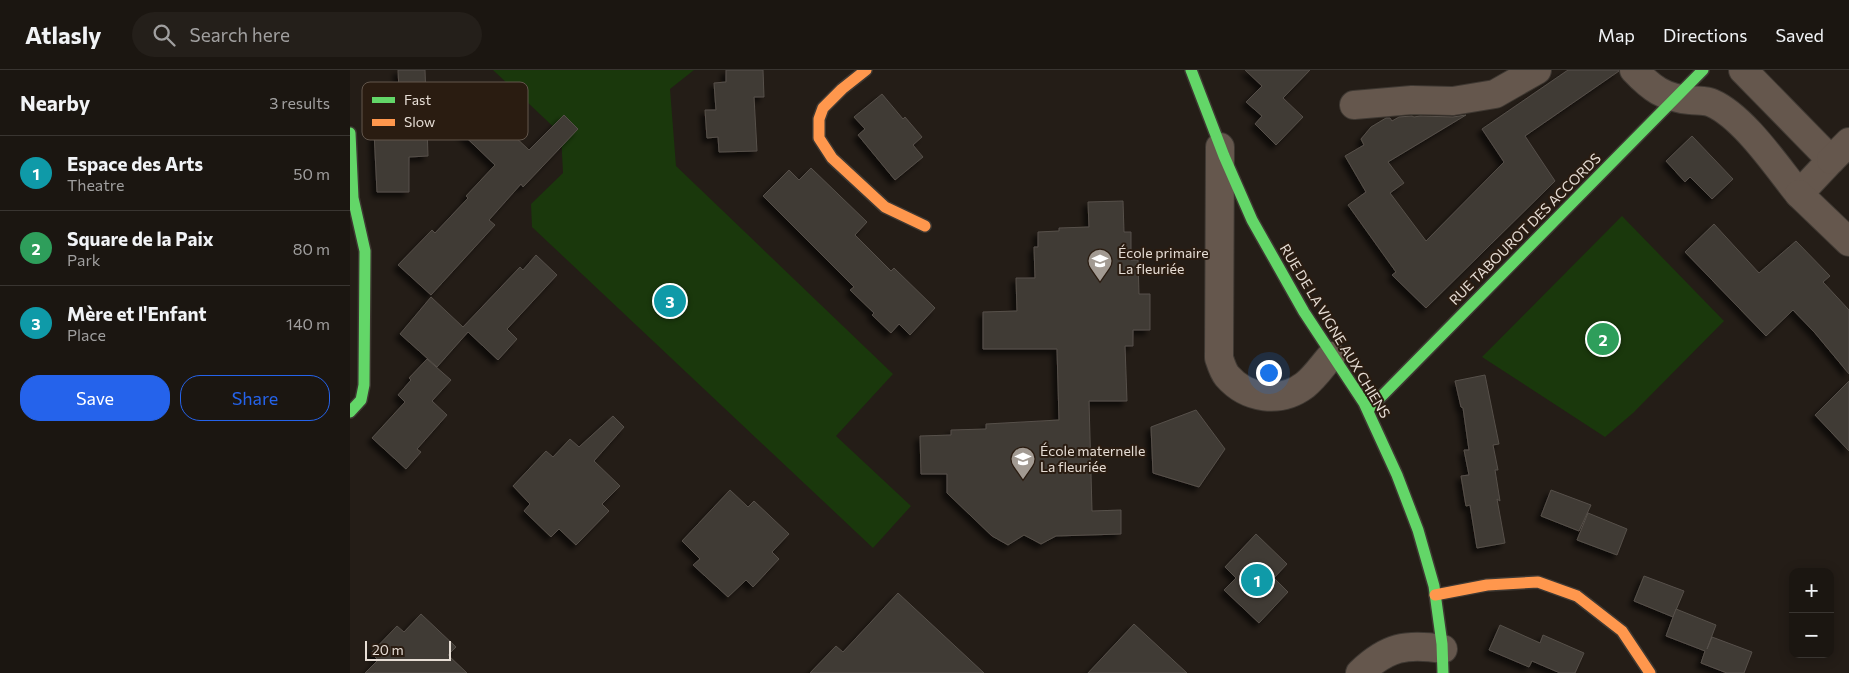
<!DOCTYPE html>
<html lang="en">
<head>
<meta charset="utf-8">
<style>
  :root { --surface:#1b1611; --page:#241f1a; --text:#f1f3f6; --muted:#a09f9f; --line:#393531; --accent:#2563eb }
  body { margin:0; font-family:Commissioner,sans-serif; background:var(--page); color:var(--text) }
  .controls { position:absolute; right:15px; bottom:15px; display:grid; overflow:hidden; border-radius:10px; box-shadow:0 2px 12px #0003 }
  .controls button { width:45px; height:45px; display:grid; place-items:center; padding:0; border:0; border-bottom:1px solid var(--line); background:var(--surface); color:var(--text); font:25px sans-serif }
  .scale { position:absolute; left:15px; bottom:12px; width:86px; box-sizing:border-box; padding-left:5px; border:2px solid #e6ddd5; border-top:0; font-size:14px; line-height:18px; white-space:nowrap; color:#e6ddd5; -webkit-text-stroke:4px #2a1c11; paint-order:stroke }
  .you { position:absolute; left:918px; top:302px; width:18px; height:18px; margin:-12px; border:4px solid #fff; border-radius:50%; background:#1a73e8; box-shadow:0 0 0 8px #1a73e833 }
  .badge { display:grid; place-items:center; width:32px; height:32px; border-radius:50%; background:var(--accent); color:#fff; font-size:16px; font-weight:700 }
  .pin { position:absolute; translate:-50% -50%; border:2px solid #fff; box-shadow:0 1px 5px #0006 }
  .list { margin:0; padding:0; list-style:none }
  h2 { display:flex; justify-content:space-between; align-items:center; height:65px; margin:0; padding:0 20px; font-size:21px }
  h2 small { font-size:16px; font-weight:400; color:var(--muted) }
  .list li { display:grid; grid-template-columns:32px 1fr auto; gap:15px; align-items:center; box-sizing:border-box; height:75px; padding:0 20px; border-top:1px solid var(--line) }
  .list b { display:block; font-size:19px; white-space:nowrap }
  .list p { margin:0; font-size:16px; white-space:nowrap; color:var(--muted) }
  .list em { font-size:16px; font-style:normal; color:var(--muted) }
  .actions { display:flex; gap:10px; padding:15px 20px }
  .actions a { flex:1; padding:11px 0; border:1px solid var(--accent); border-radius:20px; text-align:center; font-size:18px; color:var(--accent) }
  .actions .main { background:var(--accent); color:#fff }
  .icon { flex:none; width:28px; height:28px; fill:none; stroke:currentColor; stroke-width:2; stroke-linecap:round; stroke-linejoin:round }
  .map { position:relative; flex:none; width:1499px; height:603px; overflow:hidden }
  header { display:flex; align-items:center; gap:30px; box-sizing:border-box; height:70px; padding:0 25px; background:var(--surface); border-bottom:1px solid var(--line) }
  header strong { font-size:24px }
  nav { display:flex; gap:28px; margin-inline-start:auto; font-size:18px }
  .search { width:350px; height:45px; background:var(--page); display:flex; align-items:center; gap:12px; box-sizing:border-box; padding:0 18px; border-radius:28px; color:var(--muted); font-size:19px }
  main { display:flex }
  aside { flex:1; background:var(--surface) }
  .map>svg:first-child { display:block }
</style>
</head>
<body>
<header>
<strong>Atlasly</strong>
<div class="search"><svg class="icon" aria-label="search" viewBox="0 0 24 24"><circle cx="10" cy="10" r="6"/><path d="M15 15l6 6"/></svg>Search here</div>
<nav><a>Map</a><a>Directions</a><a>Saved</a></nav>
</header>
<main>
<aside>
<h2>Nearby<small>3 results</small></h2>
<ul class="list">
<li><span class="badge" style="background:#0f9aa8">1</span><div><b>Espace des Arts</b><p>Theatre</p></div><em>50 m</em></li>
<li><span class="badge" style="background:#2e9e5b">2</span><div><b>Square de la Paix</b><p>Park</p></div><em>80 m</em></li>
<li><span class="badge" style="background:#0f9aa8">3</span><div><b>Mère et l'Enfant</b><p>Place</p></div><em>140 m</em></li>
</ul>
<div class="actions"><a class="main">Save</a><a>Share</a></div>
</aside>
<div class="map">
<svg width="1499" height="603" viewBox="0 0 1499 603">
  <defs>
    <filter id="shadow"><feDropShadow dx="-4.5" dy="4.5" stdDeviation="2.5" flood-color="#0009"/></filter>
  </defs>
  <rect width="100%" height="100%" fill="#241d17"/>
  <g fill="#1a380c">
    <polygon points="143,0 344,0 320,19 326,96 543,304 486,366 561,436 523,478 182,157 181,134 213,103 211,64"/>
    <polygon points="1272,146 1374,251 1283,343 1255,367 1132,287"/>
  </g>
  <g fill="#403a34" stroke="#56504a" filter="url(#shadow)">
    <polygon points="48,0 75,0 78,86 59,87 59,122 27,122 23,41 25,41 24,21 49,20"/>
    <polygon points="376,0 413,0 414,27 404,27 407,81 369,82 368,67 357,68 355,40 366,40 364,13 376,12"/>
    <polygon points="895,0 960,0 933,28 953,47 926,75 905,54 912,46 896,32 912,16"/>
    <polygon points="1218,0 1269,0 1269,1 1175,66 1205,111 1076,238 1042,205 1046,202 998,135 1016,122 995,86 1014,75 1011,69 1021,57 1036,48 1040,48 1042,51 1049,47 1062,46 1064,47 1070,46 1103,47 1116,45 1038,92 1054,113 1040,123 1076,171 1154,92 1132,59"/>
    <polygon points="532,24 553,49 555,47 572,67 563,75 573,87 545,110 508,65 515,59 504,47"/>
    <polygon points="125,29 179,80 214,45 228,59 173,117 171,114 139,150 145,155 81,225 48,195 82,160 85,163 118,128 116,126 145,95 102,54"/>
    <polygon points="1342,66 1383,109 1362,129 1340,107 1335,112 1316,91"/>
    <polygon points="461,98 517,152 505,165 541,201 544,198 585,238 560,265 549,254 541,263 522,245 524,243 500,220 504,217 413,126 439,100 449,110"/>
    <polygon points="773,131 774,162 781,162 781,190 788,190 789,224 800,224 800,260 783,260 783,276 775,276 777,331 739,331 742,441 771,440 771,464 706,466 691,474 674,465 658,475 642,466 597,423 597,404 571,404 570,366 601,365 601,360 636,359 636,354 709,350 707,279 633,279 633,242 667,241 666,208 685,208 684,177 688,177 688,162 709,161 709,158 739,157 738,132"/>
    <polygon points="1364,154 1409,203 1446,171 1480,206 1473,212 1499,240 1499,304 1465,263 1443,240 1416,266 1335,182"/>
    <polygon points="186,185 207,205 157,259 167,269 148,290 118,262 87,297 50,264 81,227 113,257 170,197 173,200"/>
    <polygon points="77,289 101,310 82,331 97,345 67,379 71,382 56,399 22,368 55,332 48,325 61,310 59,308"/>
    <polygon points="1135,305 1149,374 1143,375 1148,400 1145,400 1150,431 1147,429 1155,473 1127,478 1120,435 1116,436 1111,406 1119,405 1114,380 1119,380 1113,338 1111,337 1105,311"/>
    <polygon points="1499,311 1499,381 1465,345"/>
    <polygon points="846,340 875,379 849,417 803,403 801,357"/>
    <polygon points="263,346 274,357 244,391 270,416 252,434 259,441 226,475 209,459 201,467 174,441 180,434 163,416 196,381 203,387 220,369 229,377"/>
    <polygon points="380,420 398,437 404,431 439,464 422,482 429,489 403,517 396,510 378,527 343,495 350,489 332,471"/>
    <polygon points="1201,420 1241,435 1229,461 1191,446"/>
    <polygon points="1238,443 1277,459 1267,485 1227,470"/>
    <polygon points="906,464 937,494 924,508 938,522 909,553 874,520 886,508 875,497"/>
    <polygon points="1294,506 1334,521 1323,547 1284,531"/>
    <polygon points="548,523 634,603 460,603 486,576 493,582"/>
    <polygon points="1326,539 1366,555 1357,579 1362,567 1402,582 1394,603 1377,603 1351,593 1355,581 1316,566"/>
    <polygon points="71,544 106,577 98,585 117,603 15,603 28,590 21,583 47,556 54,562"/>
    <polygon points="784,554 837,603 738,603"/>
    <polygon points="1150,555 1190,573 1193,565 1234,583 1225,603 1210,603 1182,591 1179,597 1139,580"/>
  </g>
  <g fill="none" stroke-linecap="round" stroke-linejoin="round">
    <defs>
      <g id="street">
        <path d="M1284 0C1301 18 1314 28 1340 30 1346 31 1356 30 1362 33 1394 47 1427 97 1449 124L1481 90 1393 0"/>
        <polyline points="1004,35 1062,30 1103,31 1145,24 1187,0"/>
        <path d="M870 77 869 288C871 294 873 301 877 306 897 329 930 334 955 315 965 307 973 295 981 286"/>
        <polyline points="1481,90 1499,72"/>
        <polyline points="1449,124 1499,172"/>
        <path d="M1010 603C1037 577 1056 573 1093 579"/>
      </g>
      <g id="fast">
        <polyline points="841,0 874,86 902,150 954,242 1014,333 1047,405 1068,460 1084,516 1092,574 1093,603"/>
        <polyline points="0,63 3,128 15,181 14,315 11,330 0,342"/>
        <polyline points="1018,340 1353,0"/>
      </g>
      <g id="slow">
        <polyline points="516,0 492,19 473,38 469,49 469,68 482,88 535,137 575,156"/>
        <polyline points="1085,525 1137,515 1188,512 1227,526 1272,561 1300,603"/>
      </g>
    </defs>
    <use href="#street" stroke="#3e3832" stroke-width="30"/>
    <use href="#fast" stroke="#3e3832" stroke-width="14"/>
    <use href="#slow" stroke="#3e3832" stroke-width="14"/>
    <use href="#street" stroke="#65574d" stroke-width="28"/>
    <use href="#fast" stroke="#63d668" stroke-width="11"/>
    <use href="#slow" stroke="#ff974d" stroke-width="11"/>
  </g>
  <defs>
    <symbol id="school-pin" viewBox="-11 -11 22 30"><path d="M0 17L-7.5 6A9.5 9.5 0 1 1 7.5 6Z" fill="#a29a92" stroke="#2a1c11"/><path d="M0-5L7-2L0 1L-7-2ZM-4 1L0 2.5L4 1V4Q0 6-4 4Z" fill="#fff"/></symbol>
  </defs>
  <g fill-rule="evenodd">
    <use href="#school-pin" x="736" y="177" width="28" height="38"/>
    <use href="#school-pin" x="659" y="375" width="28" height="38"/>
  </g>
  <g text-anchor="middle" stroke-width="4" stroke-linejoin="round" paint-order="stroke">
    <g font-size="14" fill="#e6ddd5" stroke="#2a1c11">
      <text transform="translate(1175 159) rotate(-45)" y="5">RUE TABOUROT DES ACCORDS</text>
      <text transform="translate(985 261) rotate(59)" y="5">RUE DE LA VIGNE AUX CHIENS</text>
    </g>
    <g font-size="14" fill="#e6ddd5" stroke="#2a1c11" text-anchor="start">
      <text x="768" y="188">École primaire<tspan x="768" dy="16">La fleuriée</tspan></text>
      <text x="690" y="386">École maternelle<tspan x="690" dy="16">La fleuriée</tspan></text>
    </g>
  </g>
  <rect x="12" y="12" width="166" height="58" rx="8" fill="#2a1c11" stroke="#62564c" stroke-width="1"/>
  <rect x="22" y="27" width="23" height="6" fill="#63d668"/>
  <rect x="22" y="49" width="23" height="7" fill="#ff974d"/>
  <g font-size="14" fill="#e6ddd5">
    <text x="54" y="35">Fast</text>
    <text x="54" y="57">Slow</text>
  </g>
</svg>
<div class="controls">
<button>+</button>
<button>−</button>
</div>
<div class="scale">20 m</div>
<div class="you"></div>
<div class="pin badge" style="left:907px;top:510px;background:#0f9aa8">1</div>
<div class="pin badge" style="left:1253px;top:269px;background:#2e9e5b">2</div>
<div class="pin badge" style="left:320px;top:231px;background:#0f9aa8">3</div>
</div>
</main>
</body>
</html>
